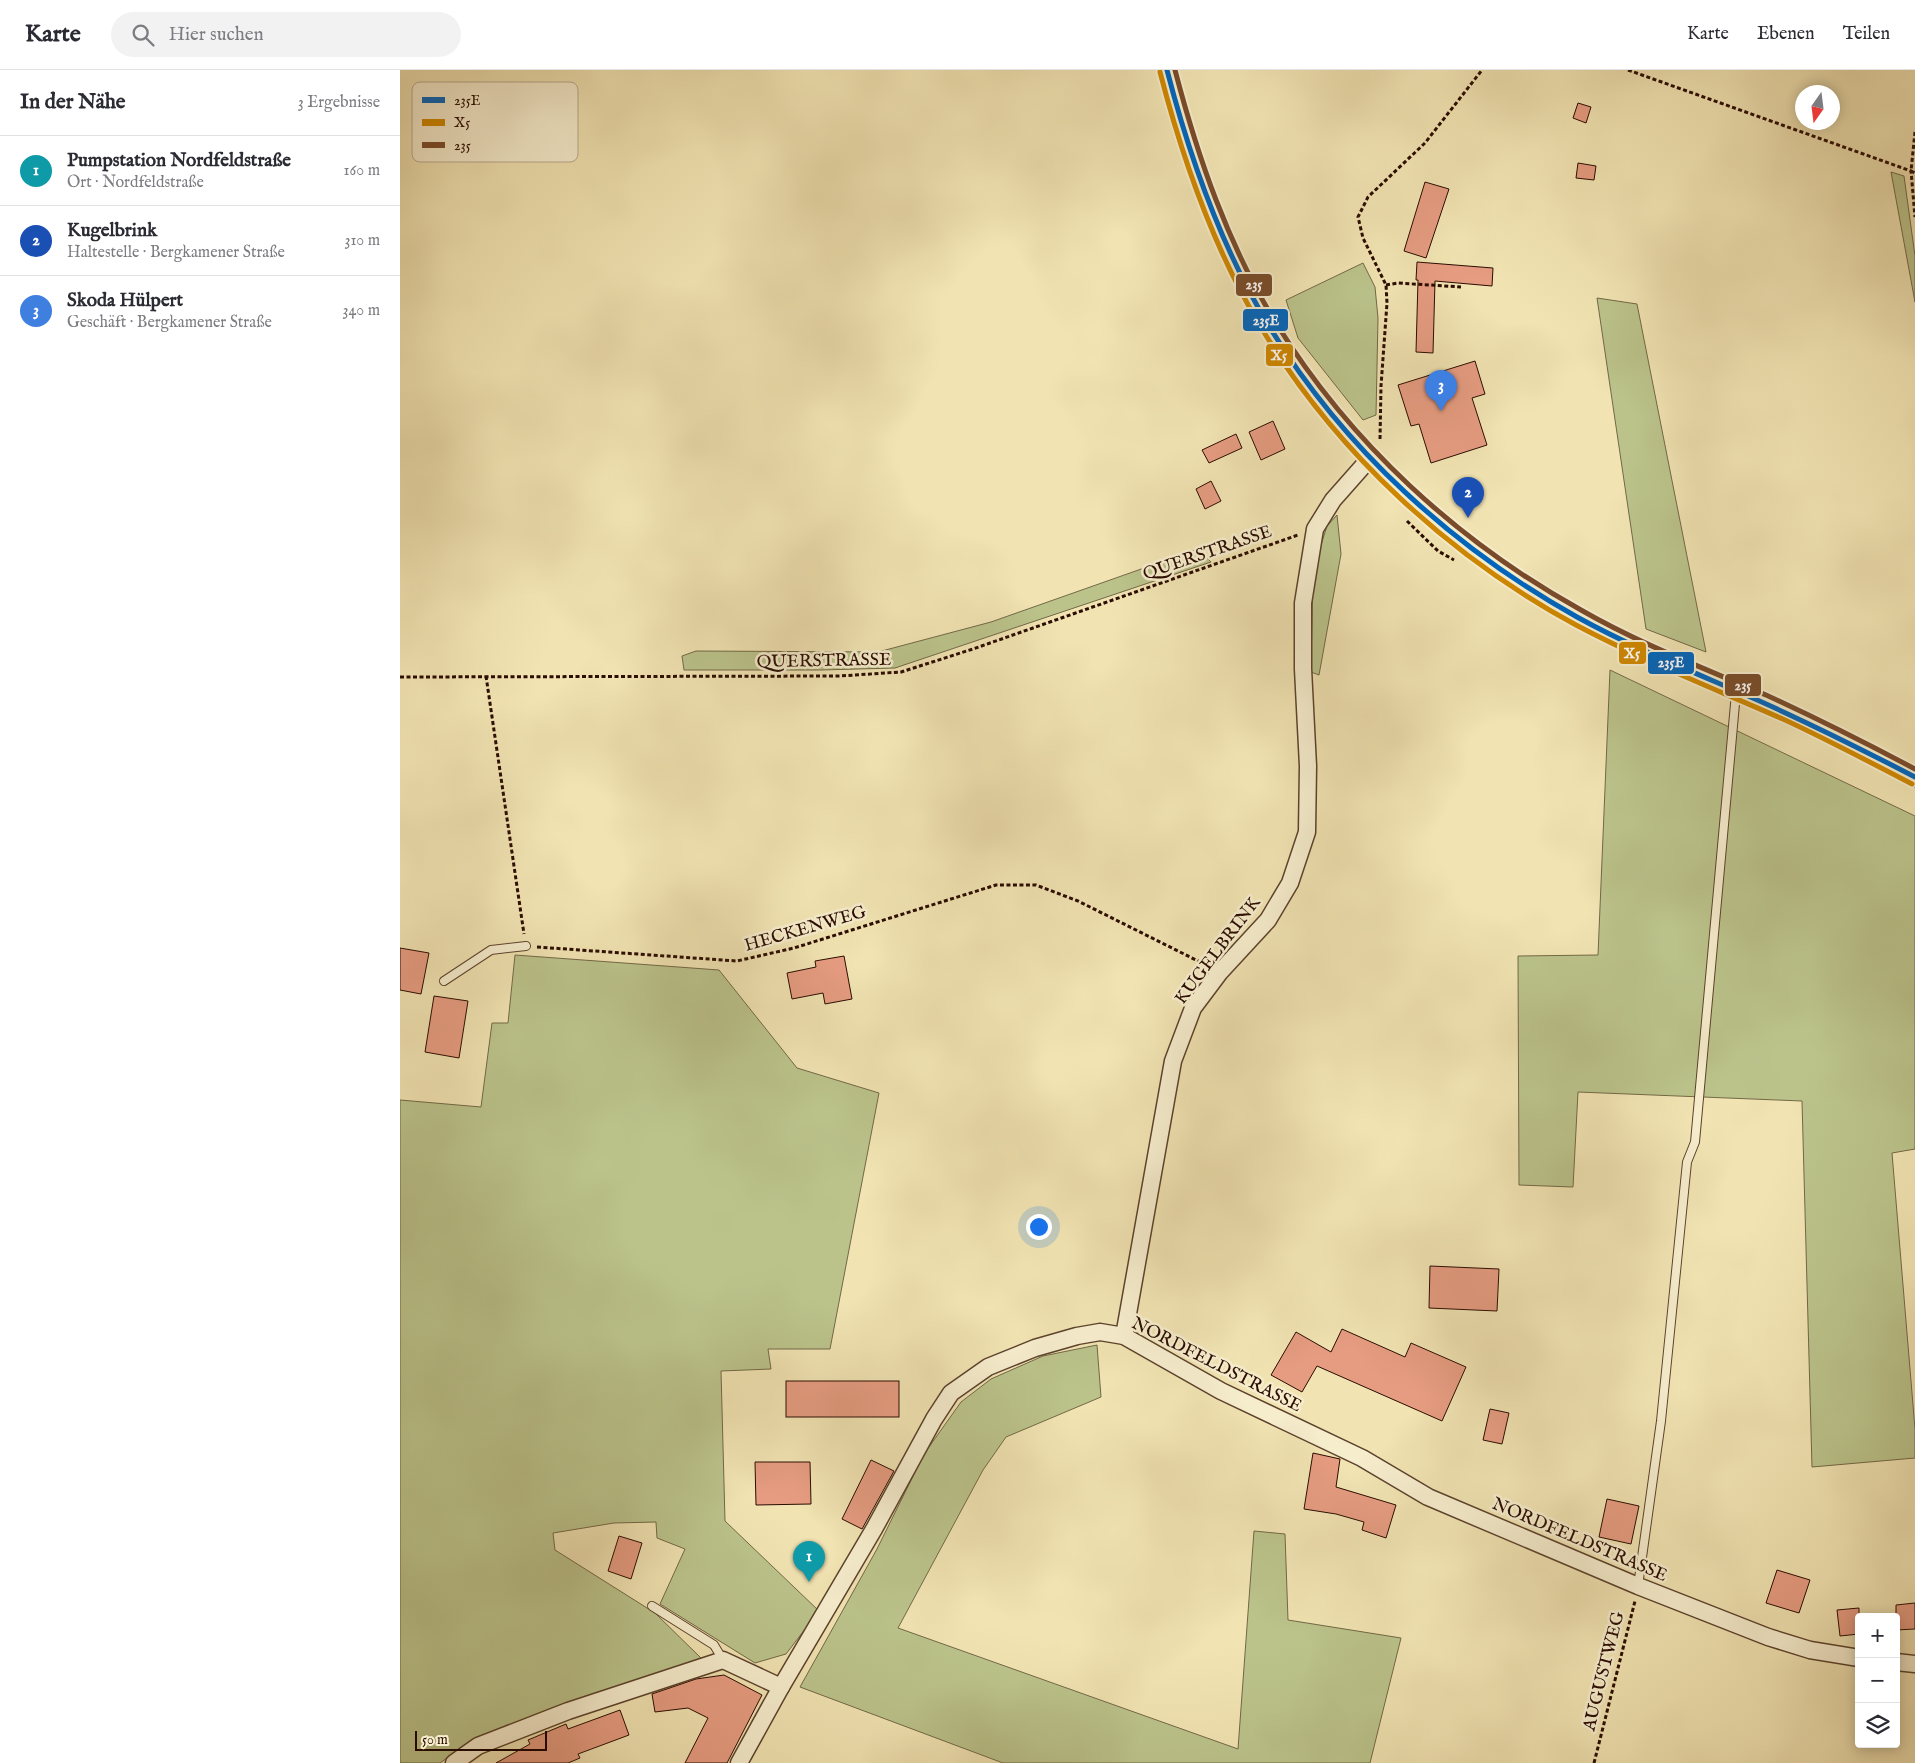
<!DOCTYPE html>
<html lang="de">
<head>
<meta charset="utf-8">
<style>
  :root { --surface:#fff; --page:#f2f2f3; --text:#2b2b33; --muted:#7c7c81; --line:#e1e1e2; --accent:#8f2418 }
  body { margin:0; font-family:"IM FELL English",serif; background:var(--page); color:var(--text) }
  .controls { position:absolute; right:15px; bottom:15px; display:grid; overflow:hidden; border-radius:5px; box-shadow:0 2px 12px #0003 }
  .controls button { width:45px; height:45px; display:grid; place-items:center; padding:0; border:0; border-bottom:1px solid var(--line); background:var(--surface); color:var(--text); font:25px sans-serif }
  .compass { position:absolute; left:1395px; top:15px; width:45px; height:45px; border-radius:50%; background:var(--surface); box-shadow:0 2px 12px #0003; rotate:194deg }
  .scale { position:absolute; left:15px; bottom:12px; width:132px; box-sizing:border-box; padding-left:5px; border:2px solid #2a0c00; border-top:0; font-size:14px; line-height:18px; white-space:nowrap; color:#2a0c00; -webkit-text-stroke:4px #f6edcd; paint-order:stroke }
  .you { position:absolute; left:638px; top:1156px; width:18px; height:18px; margin:-12px; border:4px solid #fff; border-radius:50%; background:#1a73e8; box-shadow:0 0 0 8px #1a73e833 }
  .badge { display:grid; place-items:center; width:32px; height:32px; border-radius:50%; background:var(--accent); color:#fff; font-size:16px; font-weight:700 }
  .pin { position:absolute; translate:-50% -41px; filter:drop-shadow(0 1px 2px #0008) }
  .pin::after { content:''; position:absolute; top:26px; width:18px; height:15px; background:inherit; clip-path:polygon(0 0,100% 0,50% 100%) }
  .list { margin:0; padding:0; list-style:none }
  h2 { display:flex; justify-content:space-between; align-items:center; height:65px; margin:0; padding:0 20px; font-size:21px }
  h2 small { font-size:16px; font-weight:400; color:var(--muted) }
  .list li { display:grid; grid-template-columns:32px 1fr auto; gap:15px; align-items:center; box-sizing:border-box; height:70px; padding:0 20px; border-top:1px solid var(--line) }
  .list b { display:block; font-size:19px; white-space:nowrap }
  .list p { margin:0; font-size:16px; white-space:nowrap; color:var(--muted) }
  .list em { font-size:16px; font-style:normal; color:var(--muted) }
  .icon { flex:none; width:28px; height:28px; fill:none; stroke:currentColor; stroke-width:2; stroke-linecap:round; stroke-linejoin:round }
  .map { position:relative; flex:none; width:1515px; height:1693px; overflow:hidden }
  header { display:flex; align-items:center; gap:30px; box-sizing:border-box; height:70px; padding:0 25px; background:var(--surface); border-bottom:1px solid var(--line) }
  header strong { font-size:24px }
  nav { display:flex; gap:28px; margin-inline-start:auto; font-size:18px }
  .search { width:350px; height:45px; background:var(--page); display:flex; align-items:center; gap:12px; box-sizing:border-box; padding:0 18px; border-radius:28px; color:var(--muted); font-size:19px }
  main { display:flex }
  aside { flex:1; background:var(--surface) }
  .map>svg:first-child { display:block }
</style>
</head>
<body>
<header>
<strong>Karte</strong>
<div class="search"><svg class="icon" aria-label="search" viewBox="0 0 24 24"><circle cx="10" cy="10" r="6"/><path d="M15 15l6 6"/></svg>Hier suchen</div>
<nav><a>Karte</a><a>Ebenen</a><a>Teilen</a></nav>
</header>
<main>
<aside>
<h2>In der Nähe<small>3 Ergebnisse</small></h2>
<ul class="list">
<li><span class="badge" style="background:#0f9aa8">1</span><div><b>Pumpstation Nordfeldstraße</b><p>Ort · Nordfeldstraße</p></div><em>160 m</em></li>
<li><span class="badge" style="background:#1a4fb4">2</span><div><b>Kugelbrink</b><p>Haltestelle · Bergkamener Straße</p></div><em>310 m</em></li>
<li><span class="badge" style="background:#3f7fe0">3</span><div><b>Skoda Hülpert</b><p>Geschäft · Bergkamener Straße</p></div><em>340 m</em></li>
</ul>
</aside>
<div class="map">
<svg width="1515" height="1693" viewBox="0 0 1515 1693">
  <rect width="100%" height="100%" fill="#f1e3b2"/>
  <filter id="stains"><feTurbulence type="fractalNoise" baseFrequency=".004" numOctaves="4"/><feColorMatrix values="0 0 0 0 .2 0 0 0 0 .09 0 0 0 0 .02 0 0 0 .5 -.17"/></filter>
  <radialGradient id="worn" r=".72"><stop offset=".6" stop-color="#630" stop-opacity="0"/><stop offset="1" stop-color="#630" stop-opacity=".3"/></radialGradient>
  <g fill="#bbc38b" stroke="#726846">
    <polygon points="1491,102 1504,106 1515,186 1515,232"/>
    <polygon points="963,193 975,217 978,248 976,345 963,350 898,268 886,230"/>
    <polygon points="1197,228 1237,234 1306,582 1246,559"/>
    <polygon points="937,445 941,484 919,605 911,602 913,500 927,456"/>
    <polygon points="798,479 811,492 495,598 421,600 284,600 282,586 296,581 478,582 591,552"/>
    <polygon points="1210,600 1515,746 1515,1079 1492,1083 1515,1359 1515,1388 1412,1397 1402,1031 1178,1022 1173,1117 1119,1115 1118,886 1198,885"/>
    <polygon points="115,885 319,900 397,998 479,1023 430,1279 368,1279 371,1299 321,1301 325,1451 419,1541 386,1584 355,1593 260,1534 285,1479 257,1468 256,1452 214,1453 153,1463 155,1480 255,1543 302,1589 76,1667 40,1693 0,1693 0,1030 81,1037 92,953 108,953"/>
    <polygon points="697,1275 701,1327 606,1367 583,1400 498,1558 838,1679 854,1461 885,1464 888,1550 1001,1568 970,1693 603,1693 400,1617 477,1479 524,1384 561,1332 591,1309 643,1286"/>
  </g>
  <g fill="#e69c81" stroke="#2a0c00">
    <polygon points="1178,33 1191,37 1186,53 1173,48"/>
    <polygon points="1178,93 1196,96 1194,110 1176,108"/>
    <polygon points="1025,112 1049,119 1026,188 1004,181"/>
    <polygon points="1017,192 1093,198 1092,216 1035,211 1033,283 1016,282 1018,210 1016,210"/>
    <polygon points="1075,291 1085,324 1072,328 1087,375 1031,393 1019,354 1011,356 998,315"/>
    <polygon points="873,351 885,379 861,390 849,362"/>
    <polygon points="836,364 842,378 809,393 802,380"/>
    <polygon points="811,411 821,431 805,439 796,419"/>
    <polygon points="0,878 29,883 21,924 0,920"/>
    <polygon points="444,886 452,929 425,934 423,923 392,929 387,903 416,897 415,891"/>
    <polygon points="34,926 68,931 59,988 25,982"/>
    <polygon points="1030,1196 1099,1199 1097,1241 1029,1238"/>
    <polygon points="942,1259 1005,1287 1011,1273 1066,1297 1042,1351 917,1296 902,1322 871,1305 896,1262 931,1282"/>
    <rect x="386" y="1311" width="113" height="36"/>
    <polygon points="1090,1339 1109,1343 1102,1374 1083,1370"/>
    <polygon points="913,1383 940,1389 936,1417 996,1435 986,1468 962,1460 964,1452 936,1444 904,1439"/>
    <polygon points="471,1390 494,1401 462,1459 442,1449"/>
    <polygon points="355,1392 410,1392 411,1434 356,1435"/>
    <polygon points="1207,1429 1239,1436 1231,1474 1199,1467"/>
    <polygon points="219,1466 242,1473 231,1509 208,1501"/>
    <polygon points="1377,1500 1410,1510 1399,1543 1366,1533"/>
    <polygon points="1515,1533 1515,1559 1496,1560 1496,1535"/>
    <polygon points="1459,1538 1459,1564 1440,1566 1437,1540"/>
    <polygon points="324,1605 362,1625 327,1693 285,1693 308,1648 288,1638 255,1642 252,1624 296,1609"/>
    <polygon points="220,1640 229,1665 178,1684 180,1688 168,1693 96,1693 130,1674 128,1670 166,1654 168,1659"/>
  </g>
  <g fill="none" stroke-linecap="round" stroke-linejoin="round">
    <defs>
      <g id="service">
        <polyline points="44,911 91,880 126,876"/>
        <polyline points="1238,1516 1261,1351 1287,1092 1295,1072 1336,623"/>
        <polyline points="252,1536 314,1575 323,1590"/>
      </g>
      <g id="minor">
        <polyline points="724,1266 773,991 793,938 820,902 868,850 890,813 907,762 908,696 903,599 903,533 915,459 933,430 971,387"/>
        <polyline points="1496,1592 1515,1594"/>
        <polyline points="54,1693 78,1676 168,1641 323,1590 381,1617"/>
        <polyline points="339,1693 381,1617 474,1459 534,1349 551,1323 588,1297 635,1278 677,1266 700,1262 724,1266 821,1321 962,1388 1028,1427 1238,1516 1368,1567 1410,1580 1459,1588"/>
      </g>
      <path id="tertiary" d="M767 0C789 89 822 176 869 256 941 375 1055 480 1177 547 1245 584 1318 612 1389 644 1431 664 1473 685 1515 707"/>
    </defs>
    <use href="#service" stroke="#5c422c" stroke-width="10"/>
    <use href="#minor" stroke="#5c422c" stroke-width="19"/>
    <use href="#tertiary" stroke="#5c422c" stroke-width="22"/>
    <g stroke="#2a0c00" stroke-width="3" stroke-dasharray="4 2.5" stroke-linecap="butt">
      <polyline points="1228,0 1511,101 1515,147"/>
      <polyline points="1515,62 1511,101 1515,103"/>
      <polyline points="986,215 998,213 1061,217"/>
      <polyline points="980,369 981,316 987,233 986,215 963,168 958,147 968,127 1025,73 1082,0"/>
      <polyline points="1007,451 1038,481 1054,490"/>
      <polyline points="86,606 124,864"/>
      <polyline points="0,607 439,606 501,602 573,579 898,465"/>
      <polyline points="137,877 337,891 394,878 596,815 636,815 678,831 806,895"/>
      <polyline points="1194,1693 1235,1531"/>
    </g>
    <use href="#service" stroke="#f6edcd" stroke-width="8"/>
    <use href="#minor" stroke="#f6edcd" stroke-width="16"/>
    <use href="#tertiary" stroke="#f6edcd" stroke-width="20"/>
    <defs>
      <path id="bus-1" d="M767 0C790 89 821 177 869 256 943 378 1053 478 1177 547 1237 580 1301 605 1364 633 1415 656 1465 681 1515 707"/>
      <path id="bus-2" d="M760 2C783 91 814 180 862 259 936 382 1050 487 1176 555 1244 591 1315 619 1385 650 1428 670 1470 692 1512 714"/>
      <path id="bus-3" d="M775 0C798 88 828 175 876 253 950 373 1058 472 1181 540 1240 574 1304 598 1366 625 1416 648 1466 673 1515 699"/>
    </defs>
    <use href="#bus-1" stroke="#f6edcd" stroke-width="9"/>
    <use href="#bus-2" stroke="#f6edcd" stroke-width="9"/>
    <use href="#bus-3" stroke="#f6edcd" stroke-width="9"/>
    <use href="#bus-1" stroke="#0065bd" stroke-width="5"/>
    <use href="#bus-2" stroke="#ce8700" stroke-width="5"/>
    <use href="#bus-3" stroke="#7a4b2a" stroke-width="5"/>
  </g>
  <g text-anchor="middle" stroke-width="5" stroke-linejoin="round" paint-order="stroke">
    <g font-size="18" fill="#2a0c00" stroke="#f6edcd">
      <text transform="translate(807 482) rotate(-19)" y="6">QUERSTRASSE</text>
      <text transform="translate(424 590) rotate(-1)" y="6">QUERSTRASSE</text>
      <text transform="translate(405 858) rotate(-16)" y="6">HECKENWEG</text>
      <text transform="translate(817 880) rotate(-53)" y="6">KUGELBRINK</text>
      <text transform="translate(817 1294) rotate(27)" y="6">NORDFELDSTRASSE</text>
      <text transform="translate(1180 1469) rotate(23)" y="6">NORDFELDSTRASSE</text>
      <text transform="translate(1203 1601) rotate(-76)" y="6">AUGUSTWEG</text>
    </g>
  </g>
  <rect x="12" y="12" width="166" height="80" rx="8" fill="#f6edcd" stroke="#b9aa90" stroke-width="1"/>
  <rect x="22" y="27" width="23" height="6" fill="#0065bd"/>
  <rect x="22" y="49" width="23" height="7" fill="#ce8700"/>
  <rect x="22" y="72" width="23" height="6" fill="#7a4b2a"/>
  <g font-size="14" fill="#2a0c00">
    <text x="54" y="35">235E</text>
    <text x="54" y="57">X5</text>
    <text x="54" y="80">235</text>
  </g>
  <g stroke="#f6edcd" stroke-width="2">
    <rect x="835" y="203" width="38" height="24" rx="5" fill="#7a4b2a"/>
    <rect x="842" y="238" width="47" height="24" rx="5" fill="#0065bd"/>
    <rect x="865" y="273" width="29" height="24" rx="5" fill="#ce8700"/>
    <rect x="1218" y="571" width="29" height="24" rx="5" fill="#ce8700"/>
    <rect x="1247" y="581" width="48" height="24" rx="5" fill="#0065bd"/>
    <rect x="1324" y="603" width="38" height="24" rx="5" fill="#7a4b2a"/>
  </g>
  <g font-size="14" text-anchor="middle" font-weight="bold" fill="#fff">
    <text x="854" y="219">235</text>
    <text x="866" y="255">235E</text>
    <text x="879" y="290">X5</text>
    <text x="1232" y="588">X5</text>
    <text x="1271" y="597">235E</text>
    <text x="1343" y="620">235</text>
  </g>
  <rect width="100%" height="100%" filter="url(#stains)"/>
  <rect width="100%" height="100%" fill="url(#worn)"/>
</svg>
<div class="controls">
<button>+</button>
<button>−</button>
<button><svg class="icon" aria-label="layers" viewBox="0 0 24 24"><path d="M12 4l9 5-9 5-9-5zM3 14l9 5 9-5"/></svg></button>
</div>
<svg class="compass" viewBox="-18 -18 36 36"><path d="M0-13l5 13h-10z" fill="#e53935"/><path d="M0 13l5-13h-10z" fill="#7c7c81"/></svg>
<div class="scale">50 m</div>
<div class="you"></div>
<div class="pin badge" style="left:409px;top:1512px;background:#0f9aa8">1</div>
<div class="pin badge" style="left:1068px;top:448px;background:#1a4fb4">2</div>
<div class="pin badge" style="left:1041px;top:341px;background:#3f7fe0">3</div>
</div>
</main>
</body>
</html>
